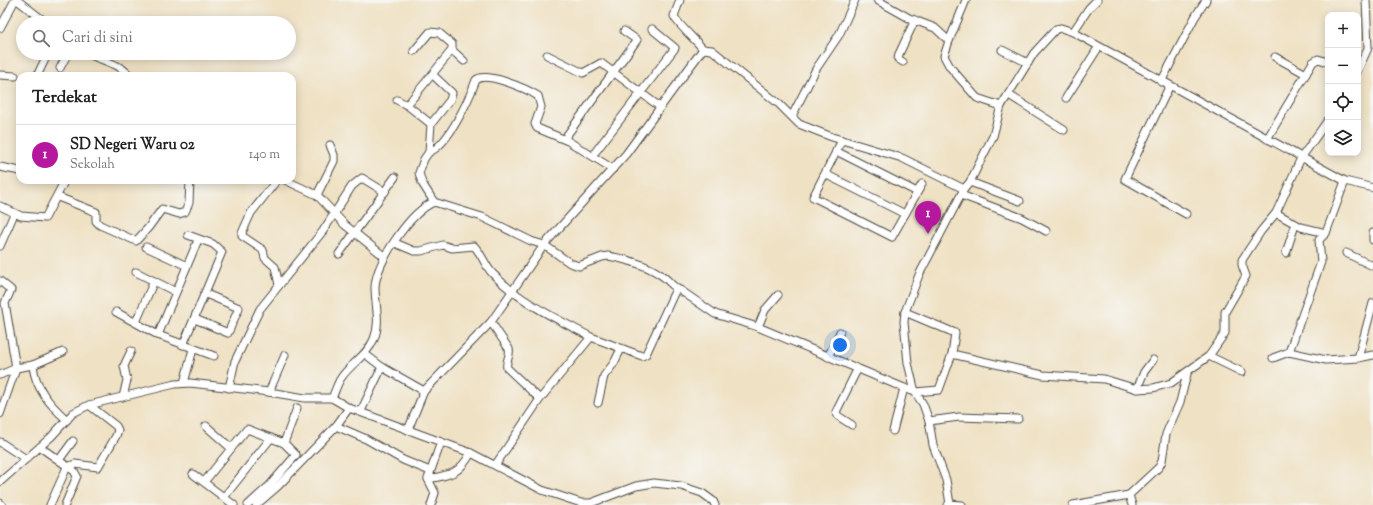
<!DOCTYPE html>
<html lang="id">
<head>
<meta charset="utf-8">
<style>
  :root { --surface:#fff; --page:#f2f2f2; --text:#222; --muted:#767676; --line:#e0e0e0; --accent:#b5179e }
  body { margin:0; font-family:"Sorts Mill Goudy",serif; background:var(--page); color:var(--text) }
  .controls { position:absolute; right:12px; top:12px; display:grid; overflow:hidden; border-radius:8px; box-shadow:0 2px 10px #0003 }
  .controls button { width:36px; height:36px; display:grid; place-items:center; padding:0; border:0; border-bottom:1px solid var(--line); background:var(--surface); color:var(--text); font:20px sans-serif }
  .you { position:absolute; left:840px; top:345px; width:14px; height:14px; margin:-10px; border:3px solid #fff; border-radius:50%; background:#1a73e8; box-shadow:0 0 0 6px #1a73e833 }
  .badge { display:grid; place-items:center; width:26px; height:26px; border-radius:50%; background:var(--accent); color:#fff; font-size:13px; font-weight:700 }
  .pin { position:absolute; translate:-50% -33px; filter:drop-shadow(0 1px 2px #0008) }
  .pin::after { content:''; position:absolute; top:21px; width:14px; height:12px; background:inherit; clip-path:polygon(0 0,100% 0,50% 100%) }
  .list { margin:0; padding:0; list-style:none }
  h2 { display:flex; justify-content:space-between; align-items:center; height:52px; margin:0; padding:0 16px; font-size:17px }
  h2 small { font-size:13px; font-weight:400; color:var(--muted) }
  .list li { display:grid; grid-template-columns:26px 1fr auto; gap:12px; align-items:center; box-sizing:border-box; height:60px; padding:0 16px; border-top:1px solid var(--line) }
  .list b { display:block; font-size:15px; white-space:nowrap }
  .list p { margin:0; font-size:13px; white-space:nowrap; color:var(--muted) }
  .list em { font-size:13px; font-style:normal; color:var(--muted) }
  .icon { flex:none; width:22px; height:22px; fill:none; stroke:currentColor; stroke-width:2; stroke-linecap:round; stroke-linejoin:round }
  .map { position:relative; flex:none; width:1373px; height:505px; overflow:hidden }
  .search { position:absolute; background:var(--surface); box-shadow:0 2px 10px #0003; left:16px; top:16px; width:280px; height:44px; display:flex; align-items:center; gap:10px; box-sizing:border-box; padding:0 14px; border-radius:22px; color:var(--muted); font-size:15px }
  .panel { position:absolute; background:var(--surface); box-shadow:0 2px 10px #0003; left:16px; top:72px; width:280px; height:112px; border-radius:12px }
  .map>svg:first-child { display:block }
</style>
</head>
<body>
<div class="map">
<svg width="1373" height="505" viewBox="0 0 1373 505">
  <rect width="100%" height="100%" fill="#f6f6f2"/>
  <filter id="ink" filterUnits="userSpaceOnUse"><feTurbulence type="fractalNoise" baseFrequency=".025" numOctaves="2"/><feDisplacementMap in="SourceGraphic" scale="8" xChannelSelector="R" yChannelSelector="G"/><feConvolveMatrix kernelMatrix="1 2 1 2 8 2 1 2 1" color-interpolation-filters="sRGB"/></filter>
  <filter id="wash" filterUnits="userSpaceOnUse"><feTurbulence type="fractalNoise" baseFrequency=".012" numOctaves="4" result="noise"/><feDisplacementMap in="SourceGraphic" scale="16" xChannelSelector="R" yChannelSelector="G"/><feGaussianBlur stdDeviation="0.9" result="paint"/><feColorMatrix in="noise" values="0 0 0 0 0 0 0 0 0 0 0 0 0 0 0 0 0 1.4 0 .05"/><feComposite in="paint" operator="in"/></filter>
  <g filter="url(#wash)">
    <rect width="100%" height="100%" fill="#efe1c3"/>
  </g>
  <g filter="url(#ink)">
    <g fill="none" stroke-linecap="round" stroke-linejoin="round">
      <defs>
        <g id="minor">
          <polyline points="17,0 47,23"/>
          <path d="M680 0 674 16C678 25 696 40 703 49L712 50 779 104 799 124 832 137 902 158 964 189"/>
          <polyline points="877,0 909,18 935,28 949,41 944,56 950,67 977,98 1001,106"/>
          <polyline points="0,28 15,0"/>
          <polyline points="1073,32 1089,8 1097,0"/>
          <polyline points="949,41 966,0"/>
          <polyline points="452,50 464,61"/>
          <polyline points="1002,50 1028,63"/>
          <path d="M87 53C101 61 120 63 130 76"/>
          <polyline points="547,55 583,73 601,63 660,107"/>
          <polyline points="1275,57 1306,74"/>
          <polyline points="903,62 898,59 899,54 915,20"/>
          <polyline points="60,68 68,53"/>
          <polyline points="1358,70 1368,48 1366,0"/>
          <polyline points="0,75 15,76"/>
          <polyline points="37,76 48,53"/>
          <polyline points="1161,82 1195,17 1206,0"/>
          <polyline points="1169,87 1125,179 1186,214"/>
          <polyline points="1009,95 1064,130"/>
          <polyline points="1066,98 1098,48"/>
          <polyline points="397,100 407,105 452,50 452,44 439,33 430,32 414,51"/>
          <polyline points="407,105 431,124 450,100 452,93 433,75"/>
          <polyline points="792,116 816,69 839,35 855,0"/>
          <polyline points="431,124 429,152 424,159 419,173 422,183 434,202"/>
          <polyline points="567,135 637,40 624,31"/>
          <polyline points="1267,139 1313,62 1318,59 1328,62"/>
          <polyline points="842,140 813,197 892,237 922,184"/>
          <polyline points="596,151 675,48 652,29"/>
          <polyline points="836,151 917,192"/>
          <path d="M429 152C448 146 469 99 476 80 486 71 527 89 538 96L541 107 535 124 537 128 568 141 613 169"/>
          <polyline points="0,167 20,171"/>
          <polyline points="825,174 905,214"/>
          <polyline points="277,180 251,213 242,233 242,236 263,250 265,258 275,267 279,285"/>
          <polyline points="285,180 317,195 345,225 385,257"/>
          <polyline points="970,182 1020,201"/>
          <polyline points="317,195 334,161 334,155 330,145"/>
          <polyline points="961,195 1022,218 1046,231"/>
          <polyline points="58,197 96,212 96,221 100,225 136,241 148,228 162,209 179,214 185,212 189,203 190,180"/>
          <polyline points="0,206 21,216 45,218 65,180"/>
          <polyline points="1276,213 1301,227 1326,233"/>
          <polyline points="1373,233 1373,240"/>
          <path d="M395 243 414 251H421L443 245 452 248 474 246C482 254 485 266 493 274 520 302 557 319 591 337"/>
          <polyline points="0,246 14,214"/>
          <polyline points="146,247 187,266"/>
          <polyline points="1286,253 1295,225"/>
          <polyline points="1346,253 1373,266"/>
          <polyline points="339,254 395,177"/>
          <polyline points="136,272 176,292"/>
          <polyline points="0,281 11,290 5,303 16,368 0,414"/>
          <polyline points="1373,303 1358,358 1373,355"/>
          <polyline points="116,312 158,335 214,356"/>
          <polyline points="195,319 228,333 239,308 206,294"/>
          <polyline points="136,322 154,281"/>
          <path d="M491 322 509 349C511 356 505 361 507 368L540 399"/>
          <polyline points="758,327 765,310 778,295"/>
          <polyline points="158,335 198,240"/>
          <polyline points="183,345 222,252 213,244 188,235"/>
          <polyline points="1289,352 1321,262 1319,240 1326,233 1345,181"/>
          <polyline points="365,354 382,367 424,391"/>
          <polyline points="952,354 1043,375 1104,379 1137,389 1153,388 1171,383 1209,356 1225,333 1225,312 1246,276 1242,265 1242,260 1261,231 1276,213 1301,158 1328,120"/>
          <polyline points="1209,356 1242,372"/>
          <polyline points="828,357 840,332"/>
          <polyline points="1273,358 1289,352 1326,360 1358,358"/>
          <polyline points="33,365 63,352"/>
          <path d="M0 375 16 368 33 365C35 388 50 405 67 420"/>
          <polyline points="184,383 193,349"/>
          <polyline points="229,388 235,361 260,309 323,231 352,186 362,178 385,192"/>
          <polyline points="1137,389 1144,372 1153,360"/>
          <polyline points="269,392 285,355"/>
          <polyline points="123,397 127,380 124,366 131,351"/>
          <path d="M332 398C335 392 337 384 341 378 350 364 367 356 374 339 381 322 375 305 375 287 376 262 411 211 434 202L482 217 531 241 544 245 570 263 579 266 602 257 608 256C625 259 647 265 661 275 668 279 673 288 680 290L715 314 758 327 909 390 915 392 939 390 952 354 955 333 905 312"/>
          <polyline points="598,403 604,376 614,363 621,349"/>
          <polyline points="361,411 382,367"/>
          <polyline points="929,421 959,417 1018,419"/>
          <polyline points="852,425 838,416 836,412 857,370"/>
          <polyline points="206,426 231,448"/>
          <polyline points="336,426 366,439 403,460 430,471"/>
          <polyline points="408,430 424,391 491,322 544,245 626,154 703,49"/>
          <polyline points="893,431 904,388"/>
          <polyline points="0,442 26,459"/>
          <polyline points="284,443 297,408"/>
          <polyline points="40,447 74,471 77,476 65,505"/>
          <polyline points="59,460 73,441"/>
          <polyline points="496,464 540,399 591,337 642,356 646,354 676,289"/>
          <polyline points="193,474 234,505"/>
          <path d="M428 479C451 475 459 474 471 453"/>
          <polyline points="0,482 51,437 73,413 89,405 175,384 190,383 269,392 305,398 332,398 349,408 471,453 542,490 581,503 591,503 636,486 654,483 681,486 702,493 713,501 715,505"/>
          <polyline points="204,482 247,429 284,443 296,455 270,485 248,505"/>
          <polyline points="224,497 271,438"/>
          <polyline points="0,503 2,505"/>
          <polyline points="950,504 946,480 933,445 929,421 923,404 915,392 908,363 904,322 905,312 919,275 964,189 970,182 993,136 1001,106 1034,53 1056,29 1061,28 1073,32 1345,181 1373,188"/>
          <polyline points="50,505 67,467 75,464 98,467 116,436 118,430 116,426 89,405"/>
          <polyline points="256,505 278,486 336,426 349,408"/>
          <polyline points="431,505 435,493 428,479 429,476 441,442"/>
          <polyline points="948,505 950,504 962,505"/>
          <polyline points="1073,505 1129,495"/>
          <polyline points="1132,505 1129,495 1159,467 1162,461 1166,434 1180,402 1187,374"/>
        </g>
      </defs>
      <use href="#minor" stroke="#484642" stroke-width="9"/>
      <use href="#minor" stroke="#fff" stroke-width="7"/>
    </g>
  </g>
</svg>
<div class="controls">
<button>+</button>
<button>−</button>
<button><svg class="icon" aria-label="locate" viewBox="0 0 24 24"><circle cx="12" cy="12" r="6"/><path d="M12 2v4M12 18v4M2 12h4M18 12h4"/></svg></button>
<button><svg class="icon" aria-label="layers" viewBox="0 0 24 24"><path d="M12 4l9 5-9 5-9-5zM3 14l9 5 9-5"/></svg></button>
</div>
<div class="you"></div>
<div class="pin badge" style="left:928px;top:234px">1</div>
<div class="search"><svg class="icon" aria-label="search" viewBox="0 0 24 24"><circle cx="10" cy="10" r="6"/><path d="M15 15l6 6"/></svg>Cari di sini</div>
<section class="panel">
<h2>Terdekat<small></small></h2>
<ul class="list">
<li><span class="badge">1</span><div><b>SD Negeri Waru 02</b><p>Sekolah</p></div><em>140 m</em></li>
</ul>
</section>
</div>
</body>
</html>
